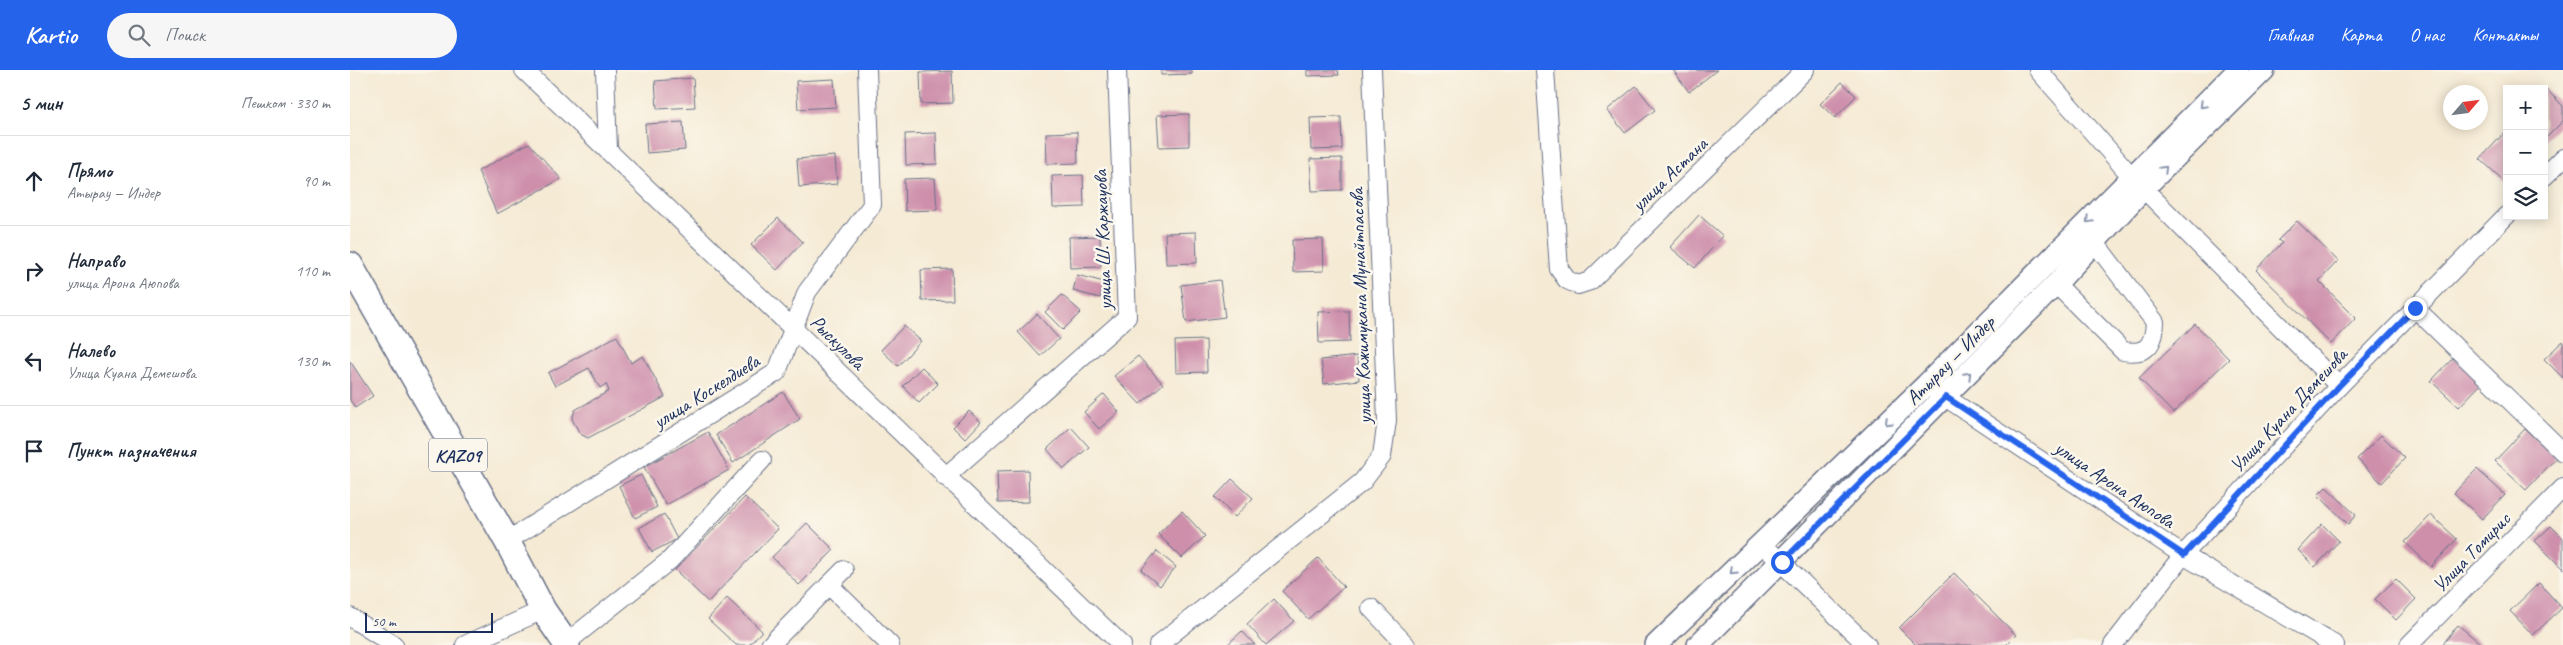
<!DOCTYPE html>
<html lang="ru">
<head>
<meta charset="utf-8">
<style>
  :root { --surface:#fff; --page:#f6f6f7; --text:#1f2937; --muted:#747a83; --line:#e0e1e3; --accent:#2563eb }
  body { margin:0; font-family:Caveat,sans-serif; background:var(--page); color:var(--text) }
  .controls { position:absolute; right:15px; top:15px; display:grid; overflow:hidden; border-radius:0px; box-shadow:0 2px 12px #0003 }
  .controls button { width:45px; height:45px; display:grid; place-items:center; padding:0; border:0; border-bottom:1px solid var(--line); background:var(--surface); color:var(--text); font:25px sans-serif }
  .compass { position:absolute; left:2093px; top:15px; width:45px; height:45px; border-radius:50%; background:var(--surface); box-shadow:0 2px 12px #0003; rotate:62deg }
  .scale { position:absolute; left:15px; bottom:12px; width:128px; box-sizing:border-box; padding-left:5px; border:2px solid #1b2f5e; border-top:0; font-size:14px; line-height:18px; white-space:nowrap; color:#1b2f5e; -webkit-text-stroke:4px #fbf7ec; paint-order:stroke }
  .stop { position:absolute; width:15px; height:15px; margin:-11px; border:4px solid #2563eb; border-radius:50%; background:#fff }
  .stop.end { background:#2563eb; border-color:#fff; box-shadow:0 1px 5px #0008 }
  .list { margin:0; padding:0; list-style:none }
  h2 { display:flex; justify-content:space-between; align-items:center; height:65px; margin:0; padding:0 20px; font-size:21px }
  h2 small { font-size:16px; font-weight:400; color:var(--muted) }
  .list li { display:grid; grid-template-columns:32px 1fr auto; gap:15px; align-items:center; box-sizing:border-box; height:90px; padding:0 20px; border-top:1px solid var(--line) }
  .list b { display:block; font-size:19px; white-space:nowrap }
  .list p { margin:0; font-size:16px; white-space:nowrap; color:var(--muted) }
  .list em { font-size:16px; font-style:normal; color:var(--muted) }
  .icon { flex:none; width:28px; height:28px; fill:none; stroke:currentColor; stroke-width:2; stroke-linecap:round; stroke-linejoin:round }
  .map { position:relative; flex:none; width:2213px; height:575px; overflow:hidden }
  header { display:flex; align-items:center; gap:30px; box-sizing:border-box; height:70px; padding:0 25px; background:var(--accent); color:#fff }
  header strong { font-size:24px }
  nav { display:flex; gap:28px; margin-inline-start:auto; font-size:18px }
  .search { width:350px; height:45px; background:var(--page); display:flex; align-items:center; gap:12px; box-sizing:border-box; padding:0 18px; border-radius:28px; color:var(--muted); font-size:19px }
  main { display:flex }
  aside { flex:1; background:var(--surface) }
  .map>svg:first-child { display:block }
</style>
</head>
<body>
<header>
<strong>Kartio</strong>
<div class="search"><svg class="icon" aria-label="search" viewBox="0 0 24 24"><circle cx="10" cy="10" r="6"/><path d="M15 15l6 6"/></svg>Поиск</div>
<nav><a>Главная</a><a>Карта</a><a>О нас</a><a>Контакты</a></nav>
</header>
<main>
<aside>
<h2>5 мин<small>Пешком · 330 m</small></h2>
<ul class="list">
<li><svg class="icon" aria-label="ahead" viewBox="0 0 24 24"><path d="M12 20V5M6 11l6-6 6 6"/></svg><div><b>Прямо</b><p>Атырау — Индер</p></div><em>90 m</em></li>
<li><svg class="icon" aria-label="right" viewBox="0 0 24 24"><path d="M7 20v-9h11M14 6l5 5-5 5"/></svg><div><b>Направо</b><p>улица Арона Аюпова</p></div><em>110 m</em></li>
<li><svg class="icon" aria-label="left" viewBox="0 0 24 24"><path d="M17 20v-9H6M10 6l-5 5 5 5"/></svg><div><b>Налево</b><p>Улица Куана Демешова</p></div><em>130 m</em></li>
<li><svg class="icon" aria-label="arrive" viewBox="0 0 24 24"><path d="M6 21V4h12l-3 4 3 4H6"/></svg><div><b>Пункт назначения</b></div></li>
</ul>
</aside>
<div class="map">
<svg width="2213" height="575" viewBox="0 0 2213 575">
  <rect width="100%" height="100%" fill="#fbf7ec"/>
  <filter id="ink" filterUnits="userSpaceOnUse"><feTurbulence type="fractalNoise" baseFrequency=".02" numOctaves="2"/><feDisplacementMap in="SourceGraphic" scale="10" xChannelSelector="R" yChannelSelector="G"/><feConvolveMatrix kernelMatrix="1 2 1 2 8 2 1 2 1" color-interpolation-filters="sRGB"/></filter>
  <filter id="wash" filterUnits="userSpaceOnUse"><feTurbulence type="fractalNoise" baseFrequency=".0096" numOctaves="4" result="noise"/><feDisplacementMap in="SourceGraphic" scale="20" xChannelSelector="R" yChannelSelector="G"/><feGaussianBlur stdDeviation="1.12" result="paint"/><feColorMatrix in="noise" values="0 0 0 0 0 0 0 0 0 0 0 0 0 0 0 0 0 1.4 0 .05"/><feComposite in="paint" operator="in"/></filter>
  <g filter="url(#wash)">
    <rect width="100%" height="100%" fill="#f5ead4"/>
    <g id="blocks">
      <g fill="#ce8fab">
        <polygon points="811,0 842,0 842,4 811,5"/>
        <polygon points="957,0 988,0 989,5 957,6"/>
        <polygon points="1323,0 1367,0 1339,22"/>
        <polygon points="602,1 603,33 571,34 570,2"/>
        <polygon points="343,8 345,37 307,39 305,11"/>
        <polygon points="484,9 486,37 448,39 446,11"/>
        <polygon points="1492,12 1506,26 1485,48 1470,34"/>
        <polygon points="1286,16 1305,40 1275,63 1257,40"/>
        <polygon points="2197,20 2213,36 2213,51 2194,70 2194,22"/>
        <polygon points="839,44 839,76 809,77 807,45"/>
        <polygon points="991,47 992,79 961,80 960,48"/>
        <polygon points="333,52 335,80 297,83 295,54"/>
        <polygon points="2157,60 2157,110 2155,112 2130,89"/>
        <polygon points="727,62 728,93 697,94 696,63"/>
        <polygon points="586,63 587,94 556,95 555,64"/>
        <polygon points="179,73 211,109 147,144 128,101"/>
        <polygon points="485,86 487,114 449,117 447,89"/>
        <polygon points="992,88 992,120 962,121 960,89"/>
        <polygon points="733,105 734,137 703,138 702,106"/>
        <polygon points="585,108 587,140 555,141 554,109"/>
        <polygon points="1349,145 1373,166 1345,198 1320,177"/>
        <polygon points="428,148 453,172 427,200 401,175"/>
        <polygon points="1947,151 1988,191 1969,211 2006,248 1981,274 1906,200 1932,173 1928,170"/>
        <polygon points="846,162 847,193 816,194 815,163"/>
        <polygon points="750,166 751,197 720,198 719,167"/>
        <polygon points="973,169 974,201 943,202 942,170"/>
        <polygon points="602,199 603,230 572,231 571,200"/>
        <polygon points="727,205 754,212 750,228 723,221"/>
        <polygon points="870,210 875,247 836,252 831,215"/>
        <polygon points="712,225 731,242 713,260 695,242"/>
        <polygon points="999,241 1000,272 969,273 968,242"/>
        <polygon points="687,244 709,269 690,286 668,262"/>
        <polygon points="1845,254 1879,289 1823,343 1789,308"/>
        <polygon points="554,256 571,271 548,296 531,280"/>
        <polygon points="267,266 281,293 293,286 315,327 238,368 230,364 222,349 225,340 259,321 256,314 250,318 239,298 205,316 198,303"/>
        <polygon points="856,270 857,302 826,303 825,271"/>
        <polygon points="2213,271 2213,308 2194,289"/>
        <polygon points="788,286 813,314 790,334 764,306"/>
        <polygon points="1007,286 1009,310 974,314 971,290"/>
        <polygon points="2104,287 2132,313 2109,337 2081,311"/>
        <polygon points="0,291 23,326 5,338 0,330"/>
        <polygon points="572,297 588,314 569,333 553,316"/>
        <polygon points="433,322 450,349 383,393 366,365"/>
        <polygon points="754,324 769,342 749,359 734,342"/>
        <polygon points="619,341 631,352 615,369 603,357"/>
        <polygon points="721,357 739,377 714,399 697,379"/>
        <polygon points="2175,359 2206,388 2176,420 2145,391"/>
        <polygon points="358,362 379,400 316,435 294,397"/>
        <polygon points="2031,365 2055,388 2032,413 2007,389"/>
        <polygon points="2127,399 2155,425 2132,449 2104,423"/>
        <polygon points="678,400 679,432 648,433 647,401"/>
        <polygon points="291,405 307,437 285,448 269,416"/>
        <polygon points="882,409 903,428 885,447 865,427"/>
        <polygon points="1976,417 2006,445 1998,454 1968,425"/>
        <polygon points="395,427 428,459 358,532 325,500"/>
        <polygon points="832,441 855,466 832,488 808,464"/>
        <polygon points="314,444 327,469 302,482 289,458"/>
        <polygon points="2081,445 2107,469 2081,497 2055,472"/>
        <polygon points="457,453 484,480 449,515 422,487"/>
        <polygon points="1972,454 1989,471 1965,497 1948,480"/>
        <polygon points="2201,456 2213,468 2213,499 2185,471"/>
        <polygon points="807,481 826,497 810,516 791,500"/>
        <polygon points="968,488 994,517 958,549 932,521"/>
        <polygon points="1604,503 1666,565 1656,575 1566,575 1549,558"/>
        <polygon points="2046,509 2066,529 2046,550 2025,529"/>
        <polygon points="2189,513 2212,538 2183,565 2160,541"/>
        <polygon points="377,528 412,561 399,575 386,575 358,549"/>
        <polygon points="924,529 944,551 916,575 897,554"/>
        <polygon points="2108,555 2130,573 2129,575 2092,575"/>
        <polygon points="892,561 905,575 877,575"/>
      </g>
    </g>
  </g>
  <g filter="url(#ink)">
    <use href="#blocks" fill-opacity="0" stroke="#677087" stroke-width="1"/>
    <g fill="none" stroke-linecap="round" stroke-linejoin="round">
      <defs>
        <g id="minor">
          <polyline points="174,0 772,575"/>
          <polyline points="255,0 258,80"/>
          <polyline points="1195,0 1209,199 1217,210 1228,215 1240,211 1455,0"/>
          <polyline points="1688,0 1782,107 1989,316"/>
          <polyline points="2194,107 2213,88"/>
          <path d="M1706 214 1773 281C1797 285 1804 275 1805 252L1746 174"/>
          <polyline points="2065,238 2213,382"/>
          <polyline points="1583,319 1833,485 1985,575"/>
          <polyline points="595,407 777,247 767,0"/>
          <polyline points="157,471 427,302 457,222 522,135 517,0"/>
          <polyline points="1411,473 1517,575"/>
          <polyline points="479,515 540,575"/>
          <polyline points="1021,538 1056,575"/>
          <polyline points="0,547 44,575"/>
          <polyline points="216,573 320,490 412,390"/>
          <polyline points="115,575 193,540"/>
          <polyline points="420,575 494,500"/>
          <polyline points="808,575 1012,412 1032,386 1037,350 1022,0"/>
          <polyline points="1763,575 1833,485 1989,316 2157,145"/>
          <polyline points="2059,575 2213,418"/>
        </g>
        <g id="major">
          <polyline points="1306,575 1576,315 1888,0"/>
          <polyline points="1348,575 1706,214 1793,119 1914,0"/>
        </g>
        <polyline id="highway" points="0,195 157,471 193,540 217,575"/>
      </defs>
      <use href="#minor" stroke="#677087" stroke-width="20"/>
      <use href="#major" stroke="#677087" stroke-width="24"/>
      <use href="#highway" stroke="#677087" stroke-width="28"/>
      <use href="#minor" stroke="#fff" stroke-width="18"/>
      <use href="#major" stroke="#fff" stroke-width="21"/>
      <use href="#highway" stroke="#fff" stroke-width="25"/>
    </g>
    <defs><path id="oneway-chevron" d="M-2-3.5L2.5 0L-2 3.5" fill="none" stroke-width="1.6" stroke-linecap="round" stroke-linejoin="round" transform="scale(1.25)"/></defs>
    <g stroke="#8d97ae">
      <use href="#oneway-chevron" transform="translate(1853 35) rotate(135)"/>
      <use href="#oneway-chevron" transform="translate(1814 99) rotate(-45)"/>
      <use href="#oneway-chevron" transform="translate(1739 150) rotate(135)"/>
      <use href="#oneway-chevron" transform="translate(1618 305) rotate(-46)"/>
      <use href="#oneway-chevron" transform="translate(1538 352) rotate(136)"/>
      <use href="#oneway-chevron" transform="translate(1383 501) rotate(136)"/>
    </g>
  </g>
  <g fill="none" stroke-linecap="round" stroke-linejoin="round" filter="url(#ink)">
    <polyline stroke="#2563eb" stroke-width="6" points="1432,492 1596,327 1834,485 1989,316 2065,238"/>
  </g>
  <g text-anchor="middle" stroke-width="5" stroke-linejoin="round" paint-order="stroke">
    <rect fill="#fbf7ec" stroke="#5e6b89" stroke-width="1" x="79" y="368.5" width="58" height="33" rx="4"/>
    <g font-size="19" font-weight="bold" fill="#1b2f5e">
      <text x="108" y="392">KAZ09</text>
    </g>
    <g font-size="20" fill="#1b2f5e" stroke="#fbf7ec">
      <text transform="translate(1319 104) rotate(-44)" y="7">улица Астана</text>
      <text transform="translate(752 170) rotate(-92)" y="7">улица Ш. Каржауова</text>
      <text transform="translate(1010 236) rotate(-92)" y="7">улица Кажимукана Мунайтпасова</text>
      <text transform="translate(488 272) rotate(45)" y="7">Рыскулова</text>
      <text transform="translate(1600 290) rotate(-45)" y="7">Атырау — Индер</text>
      <text transform="translate(356 321) rotate(-32)" y="7">улица Коскелдиева</text>
      <text transform="translate(1938 340) rotate(-47)" y="7">Улица Куана Демешова</text>
      <text transform="translate(1765 414) rotate(34)" y="7">улица Арона Аюпова</text>
      <text transform="translate(2121 482) rotate(-46)" y="7">Улица Томирис</text>
    </g>
  </g>
</svg>
<div class="controls">
<button>+</button>
<button>−</button>
<button><svg class="icon" aria-label="layers" viewBox="0 0 24 24"><path d="M12 4l9 5-9 5-9-5zM3 14l9 5 9-5"/></svg></button>
</div>
<svg class="compass" viewBox="-18 -18 36 36"><path d="M0-13l5 13h-10z" fill="#e53935"/><path d="M0 13l5-13h-10z" fill="#747a83"/></svg>
<div class="scale">50 m</div>
<div class="stop" style="left:1432px;top:492px"></div>
<div class="stop end" style="left:2065px;top:238px"></div>
</div>
</main>
</body>
</html>
